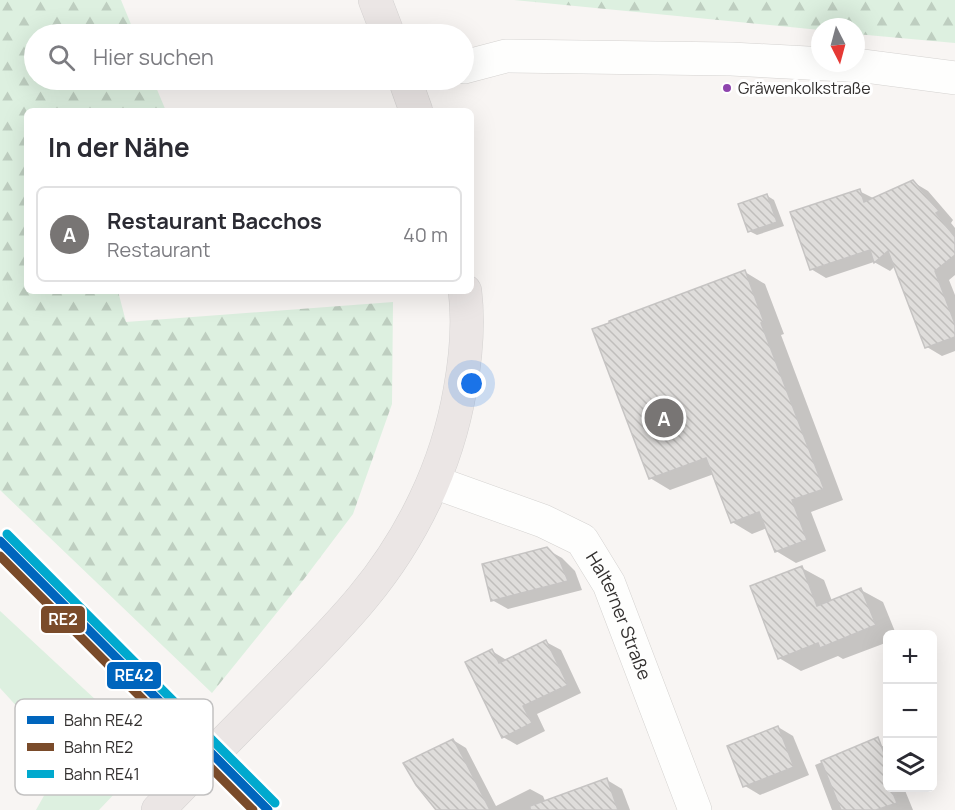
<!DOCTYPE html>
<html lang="de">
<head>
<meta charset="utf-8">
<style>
  :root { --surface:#fff; --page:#f2f2f3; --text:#2b2b33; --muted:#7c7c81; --line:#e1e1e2; --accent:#787574 }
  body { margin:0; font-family:Manrope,sans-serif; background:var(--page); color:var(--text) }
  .controls { position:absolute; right:18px; bottom:18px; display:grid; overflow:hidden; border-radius:9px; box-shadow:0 6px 24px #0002 }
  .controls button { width:54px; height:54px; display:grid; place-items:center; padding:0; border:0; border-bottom:2px solid var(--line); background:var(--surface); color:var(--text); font:30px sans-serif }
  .compass { position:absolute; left:811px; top:18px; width:54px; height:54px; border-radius:50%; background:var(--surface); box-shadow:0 6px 24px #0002; rotate:174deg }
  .you { position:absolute; left:472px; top:384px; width:21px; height:21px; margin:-15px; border:4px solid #fff; border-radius:50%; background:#1a73e8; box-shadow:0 0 0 9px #1a73e833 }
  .badge { display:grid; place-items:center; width:39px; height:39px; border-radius:50%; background:var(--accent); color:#fff; font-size:20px; font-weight:700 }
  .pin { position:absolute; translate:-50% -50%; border:3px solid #fff; box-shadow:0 2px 6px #0006 }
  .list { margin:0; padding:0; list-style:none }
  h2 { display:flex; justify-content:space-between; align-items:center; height:78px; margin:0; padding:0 24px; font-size:26px }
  h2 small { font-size:20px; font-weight:400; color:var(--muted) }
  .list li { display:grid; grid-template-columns:39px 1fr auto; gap:18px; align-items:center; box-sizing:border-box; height:96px; margin:0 12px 12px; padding:0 12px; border:2px solid var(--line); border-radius:9px }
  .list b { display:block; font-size:22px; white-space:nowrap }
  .list p { margin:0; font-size:20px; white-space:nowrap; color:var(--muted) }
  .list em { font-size:20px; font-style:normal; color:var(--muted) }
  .icon { flex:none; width:33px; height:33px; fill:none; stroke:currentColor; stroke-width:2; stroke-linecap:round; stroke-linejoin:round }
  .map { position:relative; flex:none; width:955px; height:810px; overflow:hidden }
  .search { position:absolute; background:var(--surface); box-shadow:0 6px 24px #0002; left:24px; top:24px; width:450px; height:66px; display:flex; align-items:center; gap:15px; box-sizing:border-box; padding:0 21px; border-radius:33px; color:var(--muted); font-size:22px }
  .panel { position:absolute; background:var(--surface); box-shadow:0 6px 24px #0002; left:24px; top:108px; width:450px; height:186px; border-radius:9px }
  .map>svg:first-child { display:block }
</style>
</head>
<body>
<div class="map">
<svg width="955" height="810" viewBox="0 0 955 810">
  <defs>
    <pattern id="forest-firs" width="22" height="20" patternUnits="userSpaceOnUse" patternTransform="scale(1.5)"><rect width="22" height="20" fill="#ddf0e0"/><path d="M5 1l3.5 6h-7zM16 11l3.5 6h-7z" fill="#becec0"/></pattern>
    <pattern id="building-back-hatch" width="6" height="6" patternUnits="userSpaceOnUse" patternTransform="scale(1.5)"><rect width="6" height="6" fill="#dfdddb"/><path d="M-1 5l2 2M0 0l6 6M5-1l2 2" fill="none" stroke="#c0bebc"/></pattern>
  </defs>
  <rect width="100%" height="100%" fill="#f8f5f3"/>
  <polygon fill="#ddf0e0" points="0,611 153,753 99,810 36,810 55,776 54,747 0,688"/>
  <g fill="url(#forest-firs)">
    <polygon points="0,0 121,0 135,34 34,34 34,80 153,80 166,111 27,111 27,291 118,291 126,322 393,302 392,404 353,514 304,579 212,693 0,490"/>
    <polygon points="514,0 955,0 955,43 856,34 856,27 820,27 820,30"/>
  </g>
  <g fill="#0003">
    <polygon points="913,182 928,191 953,220 951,223 955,228 955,275 949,280 955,295 955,351 942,356 927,347 895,266 890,271 874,262 826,278 811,269 859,191 875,199"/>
    <polygon points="766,195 774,200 784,226 757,235 749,231"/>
    <polygon points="745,272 765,284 784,334 781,335 843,500 811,512 826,551 796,563 776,551 767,528 752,534 732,522 714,474 670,490 650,478"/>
    <polygon points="546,549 562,558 575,571 582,590 508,609 492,600"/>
    <polygon points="802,568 824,580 832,601 861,590 883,602 896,634 888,634 888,642 843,659 838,656 801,671 779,658"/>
    <polygon points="546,642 561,650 581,693 537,714 545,731 517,745 503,737 492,651 508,661"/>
    <polygon points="778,727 793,736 809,775 760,795 745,786"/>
    <polygon points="453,740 466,748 496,806 530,789 543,796 549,810 438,810"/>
    <polygon points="873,741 888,749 888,788 904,788 913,810 832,810 815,765"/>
    <polygon points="607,780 622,789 630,810 561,810"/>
  </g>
  <g fill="url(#building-back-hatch)" stroke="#c6c4c3" stroke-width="1.5">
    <polygon points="913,180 939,211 936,213 955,237 955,255 935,271 955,324 955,337 925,348 888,251 874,263 870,250 810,270 790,212 860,189 864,202"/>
    <polygon points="767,194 777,222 748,232 738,204"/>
    <polygon points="745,270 764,322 761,323 824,489 792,500 807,540 775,552 759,512 731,523 706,458 649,479 592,329 609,323 609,321"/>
    <polygon points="547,547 560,561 568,581 491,601 482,564"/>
    <polygon points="802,566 817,606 861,588 876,625 820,648 818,643 778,659 750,586"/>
    <polygon points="546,640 568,685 523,706 532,723 502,738 465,662 492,649 499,663"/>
    <polygon points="778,726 794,767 743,787 727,746"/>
    <polygon points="878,737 888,764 888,788 891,788 897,803 876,810 841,810 821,761"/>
    <polygon points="453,739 464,759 490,810 436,810 416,785 403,763"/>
    <polygon points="607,778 618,810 530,810 530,806"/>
  </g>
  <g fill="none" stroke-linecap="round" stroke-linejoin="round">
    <defs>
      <g id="minor">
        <polyline points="464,67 506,56 731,59 864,66 955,78"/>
        <path id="s1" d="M434 482 543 521 582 540 609 584 695 810"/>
      </g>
      <g id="major">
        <polyline points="375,0 388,34"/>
        <polyline points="405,80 416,111"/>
        <path d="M158 810C197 770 236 730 276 690 305 660 336 630 363 597 412 538 447 466 460 390 466 357 469 324 465 291"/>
      </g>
    </defs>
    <use href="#minor" stroke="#d5d3d1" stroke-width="34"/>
    <use href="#major" stroke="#d4d2d1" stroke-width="34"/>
    <use href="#minor" stroke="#fefefd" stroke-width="33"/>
    <use href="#major" stroke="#ebe6e5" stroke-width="33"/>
    <defs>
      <polyline id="rail-1" points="0,541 268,810"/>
      <polyline id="rail-2" points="0,556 253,810"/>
      <polyline id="rail-3" points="7,534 275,803"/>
    </defs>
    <use href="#rail-1" stroke="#fff" stroke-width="14"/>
    <use href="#rail-2" stroke="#fff" stroke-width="14"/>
    <use href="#rail-3" stroke="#fff" stroke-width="14"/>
    <use href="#rail-1" stroke="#0065bd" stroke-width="9"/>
    <use href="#rail-2" stroke="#7a4b2a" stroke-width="9"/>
    <use href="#rail-3" stroke="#00a9ce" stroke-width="9"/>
  </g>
  <circle fill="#8e44ad" stroke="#fff" stroke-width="2" cx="727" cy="88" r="5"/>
  <g text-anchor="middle" stroke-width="6" stroke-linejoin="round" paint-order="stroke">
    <g font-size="16" fill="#33302f" stroke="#fff" text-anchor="start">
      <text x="738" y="94">Gräwenkolkstraße</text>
    </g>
    <g font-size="18" fill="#33302f" stroke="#fff">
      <text dy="6" stroke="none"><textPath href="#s1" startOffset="244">Halterner Straße</textPath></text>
    </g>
  </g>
  <rect x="15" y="699" width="198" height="96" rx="9" fill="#fff" stroke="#c2c1c1" stroke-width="1.5"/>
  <rect x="27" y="716" width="27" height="8" fill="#0065bd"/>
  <rect x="27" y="743" width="27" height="8" fill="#7a4b2a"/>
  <rect x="27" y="770" width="27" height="8" fill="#00a9ce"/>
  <g font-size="16" fill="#33302f">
    <text x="64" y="726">Bahn RE42</text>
    <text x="64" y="753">Bahn RE2</text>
    <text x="64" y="780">Bahn RE41</text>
  </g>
  <g stroke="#fff" stroke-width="2">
    <rect x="40" y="605" width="46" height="29" rx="6" fill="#7a4b2a"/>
    <rect x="106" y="661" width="56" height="29" rx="6" fill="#0065bd"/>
  </g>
  <g font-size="16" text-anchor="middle" font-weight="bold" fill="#fff">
    <text x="63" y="625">RE2</text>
    <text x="134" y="681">RE42</text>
  </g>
</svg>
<div class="controls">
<button>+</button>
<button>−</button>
<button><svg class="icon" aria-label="layers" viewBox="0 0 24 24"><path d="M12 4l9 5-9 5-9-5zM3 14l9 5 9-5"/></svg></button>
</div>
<svg class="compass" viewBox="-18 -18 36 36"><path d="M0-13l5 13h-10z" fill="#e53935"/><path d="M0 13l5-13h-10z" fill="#7c7c81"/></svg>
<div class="you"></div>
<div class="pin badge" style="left:664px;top:418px">A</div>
<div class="search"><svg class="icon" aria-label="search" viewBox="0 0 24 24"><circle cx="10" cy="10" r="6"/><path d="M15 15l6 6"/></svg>Hier suchen</div>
<section class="panel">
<h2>In der Nähe<small></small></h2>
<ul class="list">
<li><span class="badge">A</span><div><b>Restaurant Bacchos</b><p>Restaurant</p></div><em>40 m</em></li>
</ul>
</section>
</div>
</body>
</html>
